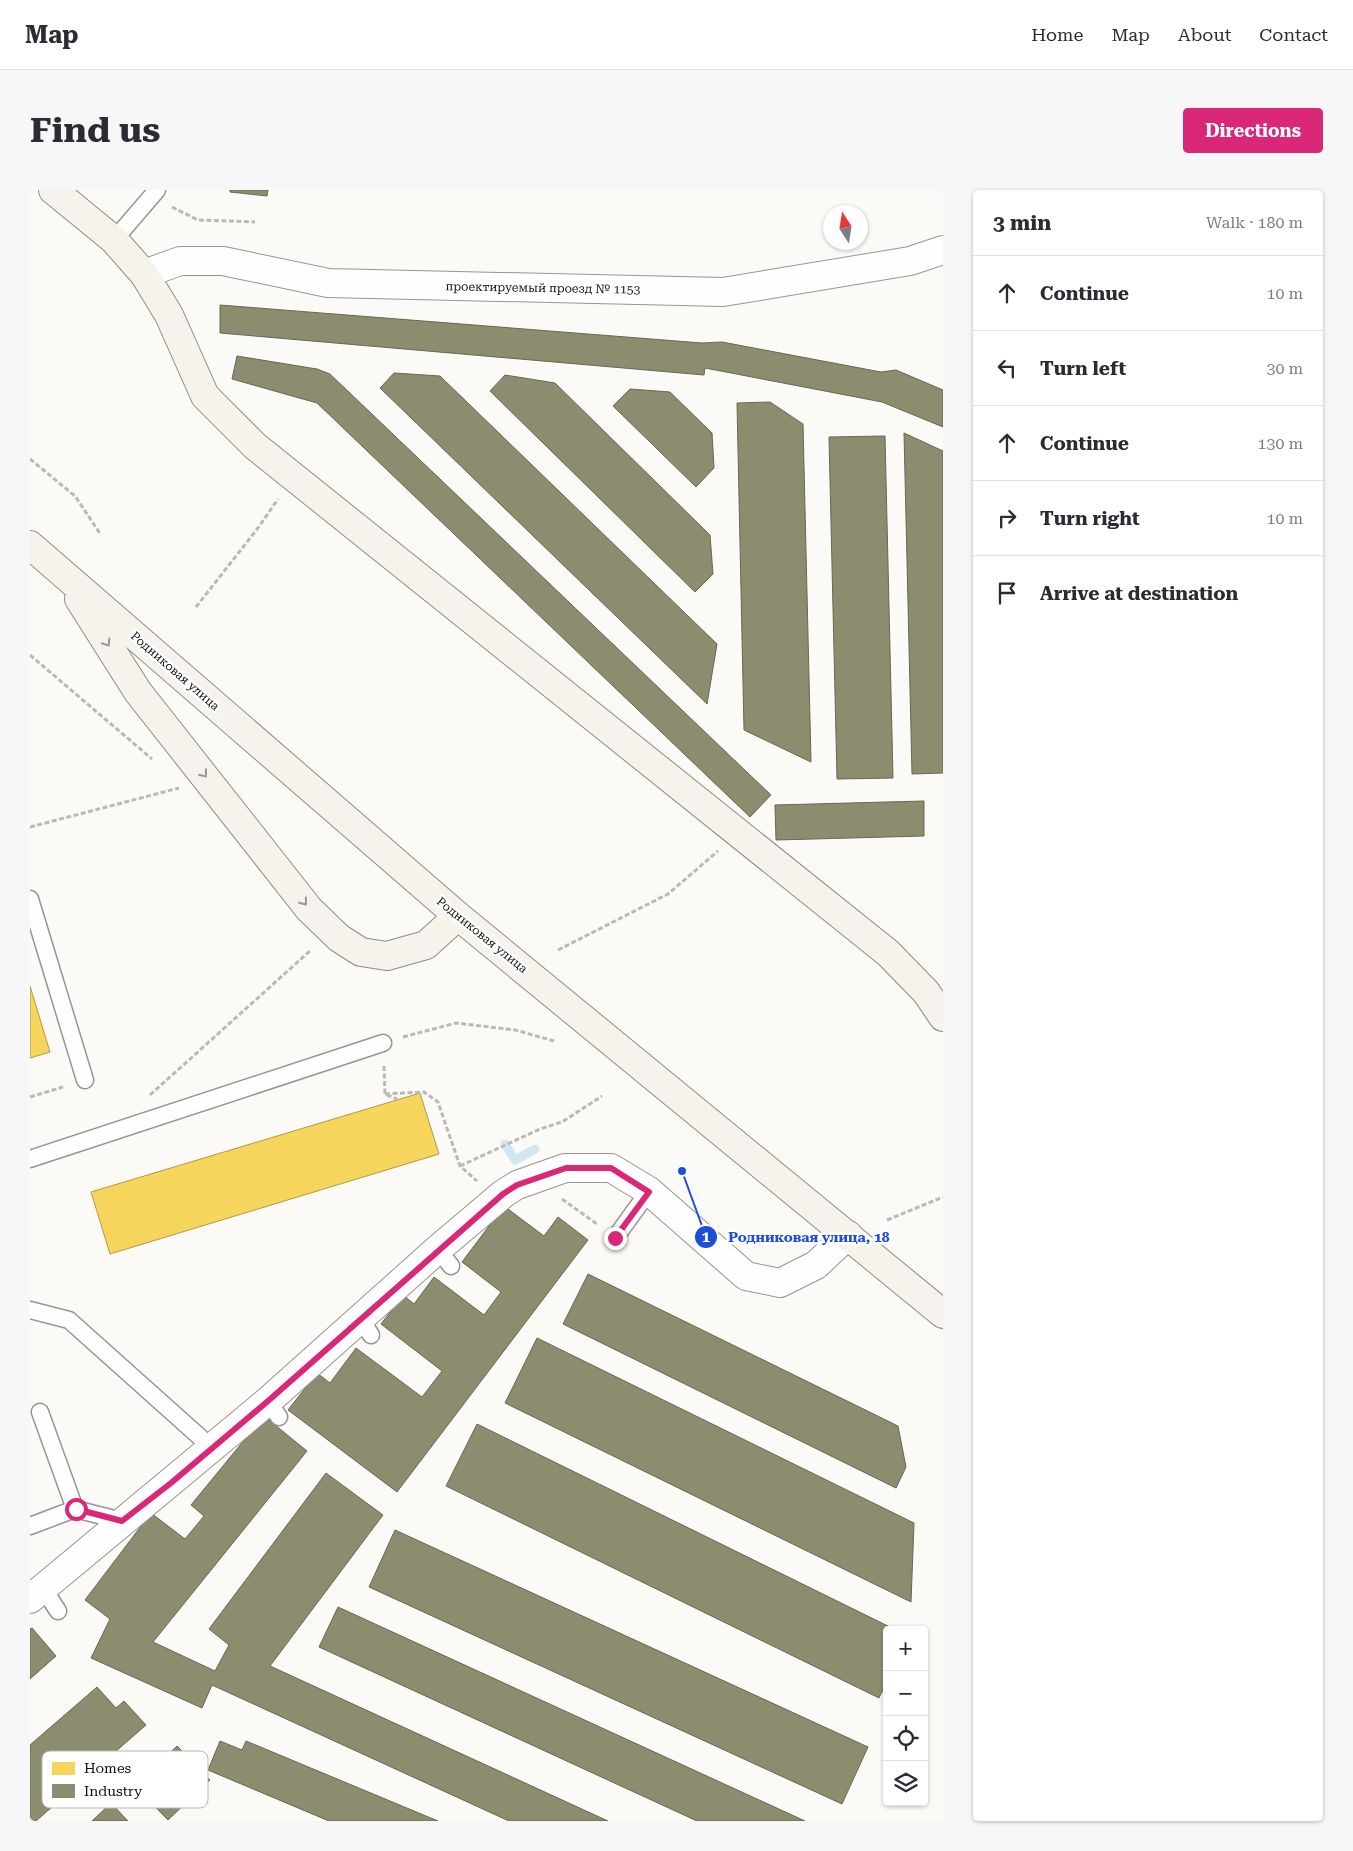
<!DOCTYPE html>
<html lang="en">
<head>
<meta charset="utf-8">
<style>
  :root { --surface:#fff; --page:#f7f7f7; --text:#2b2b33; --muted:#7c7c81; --line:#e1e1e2; --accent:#db2777 }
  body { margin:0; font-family:"Roboto Serif",serif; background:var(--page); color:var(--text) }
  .controls { position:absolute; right:15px; bottom:15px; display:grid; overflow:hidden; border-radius:5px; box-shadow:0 1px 4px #0004 }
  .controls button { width:45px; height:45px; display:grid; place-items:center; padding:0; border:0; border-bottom:1px solid var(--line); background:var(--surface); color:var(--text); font:25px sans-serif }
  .compass { position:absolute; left:793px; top:15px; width:45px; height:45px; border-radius:50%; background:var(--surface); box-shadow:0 1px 4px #0004; rotate:348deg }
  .stop { position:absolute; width:15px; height:15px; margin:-11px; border:4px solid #db2777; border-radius:50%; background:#fff }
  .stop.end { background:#db2777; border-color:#fff; box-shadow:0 1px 5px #0008 }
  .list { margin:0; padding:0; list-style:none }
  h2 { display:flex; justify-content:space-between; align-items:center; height:65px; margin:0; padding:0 20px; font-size:21px }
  h2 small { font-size:16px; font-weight:400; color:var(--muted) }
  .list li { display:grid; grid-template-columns:32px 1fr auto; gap:15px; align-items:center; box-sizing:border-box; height:75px; padding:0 20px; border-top:1px solid var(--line) }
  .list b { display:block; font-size:19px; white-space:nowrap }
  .list em { font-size:16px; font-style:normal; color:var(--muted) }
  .icon { flex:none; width:28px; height:28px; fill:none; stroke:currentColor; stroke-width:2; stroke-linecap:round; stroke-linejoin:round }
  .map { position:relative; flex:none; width:913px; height:1631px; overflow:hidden; border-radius:5px }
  header { display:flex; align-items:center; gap:30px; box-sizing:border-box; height:70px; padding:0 25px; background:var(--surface); border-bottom:1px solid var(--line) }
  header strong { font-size:24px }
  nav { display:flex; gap:28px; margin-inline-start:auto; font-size:18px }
  .intro { display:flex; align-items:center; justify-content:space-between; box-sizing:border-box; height:120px; padding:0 30px }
  h1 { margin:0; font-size:35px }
  .button { padding:12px 22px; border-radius:5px; background:var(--accent); color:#fff; font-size:18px; font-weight:700 }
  main { display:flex; gap:30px; padding:0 30px }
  aside { flex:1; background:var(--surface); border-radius:5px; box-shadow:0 1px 4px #0004 }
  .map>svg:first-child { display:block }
</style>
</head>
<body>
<header>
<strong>Map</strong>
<nav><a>Home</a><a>Map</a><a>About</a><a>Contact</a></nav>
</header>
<div class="intro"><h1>Find us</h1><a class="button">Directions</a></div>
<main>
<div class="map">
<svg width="913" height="1631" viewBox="0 0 913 1631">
  <rect width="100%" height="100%" fill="#fcfaf7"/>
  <g fill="#f6d55c" stroke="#b19a45">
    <polygon points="0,796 20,862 0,868"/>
    <polygon points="390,903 409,964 80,1064 61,1002"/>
  </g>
  <g fill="#8c8c6e" stroke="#676752">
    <polygon points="200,0 238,0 237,6 200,2"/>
    <polygon points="190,115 672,153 692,152 851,182 866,180 913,200 913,237 852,212 675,178 674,185 190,143"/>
    <polygon points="207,166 287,179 300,184 741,605 720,627 287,213 202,189"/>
    <polygon points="364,183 410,186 687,454 677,514 350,198"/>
    <polygon points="475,185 525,193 680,345 683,384 665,402 460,201"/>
    <polygon points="600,199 640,202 682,243 684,278 666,297 583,216"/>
    <polygon points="740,212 773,234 781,572 714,540 707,213"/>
    <polygon points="874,243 913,261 913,583 882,584"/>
    <polygon points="855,246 863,588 807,589 799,247"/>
    <polygon points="894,611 894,646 746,650 745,615"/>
    <polygon points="474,1016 514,1046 528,1027 558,1050 367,1302 258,1220 287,1183 300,1193 326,1158 392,1207 412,1181 351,1134 373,1105 384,1114 404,1087 454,1125 471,1102 432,1072"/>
    <polygon points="558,1084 868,1236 876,1277 866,1298 533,1134"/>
    <polygon points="507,1148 884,1333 881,1412 475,1213"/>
    <polygon points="234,1226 277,1261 123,1452 185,1481 199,1455 179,1439 296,1283 353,1325 240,1476 578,1631 479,1631 182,1495 172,1518 61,1468 80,1429 55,1410 121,1323 155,1349 174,1326 161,1315"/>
    <polygon points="447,1234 866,1440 857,1440 857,1491 849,1508 416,1296"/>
    <polygon points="365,1340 838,1557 812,1614 339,1397"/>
    <polygon points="308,1417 775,1631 667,1631 289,1457"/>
    <polygon points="2,1438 26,1466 0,1489 0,1439"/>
    <polygon points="67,1497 86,1518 94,1511 116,1535 6,1631 0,1631 0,1555"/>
    <polygon points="190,1551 212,1560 216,1551 408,1631 299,1631 178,1580"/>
    <polygon points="147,1556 180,1590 138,1630 105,1596"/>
    <polygon points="81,1613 98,1631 62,1631"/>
  </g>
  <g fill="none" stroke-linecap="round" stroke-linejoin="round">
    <polyline stroke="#d1e8f3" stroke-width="9" points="475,954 485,970 505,959"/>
    <defs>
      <g id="lane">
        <polyline points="84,50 127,0"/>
        <polyline points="0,709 55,890"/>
        <polyline points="0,969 353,853"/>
        <polyline points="585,1048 619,1001"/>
        <polyline points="408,1059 421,1076"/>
        <polyline points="0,1120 39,1130 181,1257"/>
        <polyline points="330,1128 341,1145"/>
        <polyline points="238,1211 249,1227"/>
        <polyline points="10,1222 45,1319"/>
        <polyline points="0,1336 45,1319 92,1331"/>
        <polyline points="13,1398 28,1421"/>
      </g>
      <g id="street">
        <polyline points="114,84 150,71 193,71 298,93 693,102 880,71 913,60"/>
        <polyline points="0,1409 238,1211 408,1059 473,1004 487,995 535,978 581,978 619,1001 716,1086 750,1093 786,1075 818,1045"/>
      </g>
      <g id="secondary">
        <polyline points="23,0 84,50 114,84 139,125 175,206 225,256 858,763 896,802 913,827"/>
        <polyline points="0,355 428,726 913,1124"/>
        <polyline points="49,409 108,502 279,719 309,748 331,762 357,766 396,755 428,726"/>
      </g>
    </defs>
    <use href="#lane" stroke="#969594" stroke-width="19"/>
    <use href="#street" stroke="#969594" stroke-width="30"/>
    <use href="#secondary" stroke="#8d8c8b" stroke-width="30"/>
    <g stroke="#b9b9b8" stroke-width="3" stroke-dasharray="5 2.5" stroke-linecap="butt">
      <polyline points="142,17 168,30 225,32"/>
      <polyline points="0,269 45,306 71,345"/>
      <polyline points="166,417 228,338 248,309"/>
      <polyline points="0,465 122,569"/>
      <polyline points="0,637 149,598"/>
      <polyline points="528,760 638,704 688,661"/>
      <polyline points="373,847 426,833 485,840 524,851"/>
      <polyline points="354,876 355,904 367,909"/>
      <polyline points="355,904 394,902 408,912 430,976 447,991"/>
      <polyline points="120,905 281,760"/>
      <polyline points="0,907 33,897"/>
      <polyline points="430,976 510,939 532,932 572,906"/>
      <polyline points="532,1009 567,1034"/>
      <polyline points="857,1030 913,1007"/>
    </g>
    <use href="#lane" stroke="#fffefe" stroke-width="16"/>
    <use href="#street" stroke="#fffefe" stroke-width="28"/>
    <use href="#secondary" stroke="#f5f3ec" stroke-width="28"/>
  </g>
  <defs><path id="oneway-chevron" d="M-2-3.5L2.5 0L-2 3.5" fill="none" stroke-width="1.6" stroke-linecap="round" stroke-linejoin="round" transform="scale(1.25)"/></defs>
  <g stroke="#999894">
    <use href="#oneway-chevron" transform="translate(77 453) rotate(57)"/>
    <use href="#oneway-chevron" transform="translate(174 584) rotate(52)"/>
    <use href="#oneway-chevron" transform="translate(274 712) rotate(52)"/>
  </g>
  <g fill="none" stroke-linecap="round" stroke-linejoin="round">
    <polyline stroke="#db2777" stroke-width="6" points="46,1319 92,1331 141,1293 238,1211 473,1004 487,995 536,978 581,978 619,1002 585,1048"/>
  </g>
  <g text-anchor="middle" stroke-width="5" stroke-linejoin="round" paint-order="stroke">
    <g font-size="12" fill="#101010" stroke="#fff">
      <text transform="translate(513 98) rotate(1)" y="4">проектируемый проезд № 1153</text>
      <text transform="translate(145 481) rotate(41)" y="4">Родниковая улица</text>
      <text transform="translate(452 745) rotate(39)" y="4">Родниковая улица</text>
    </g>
  </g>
  <rect x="12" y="1561" width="166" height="57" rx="8" fill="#fff" stroke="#b7b7b7" stroke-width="1"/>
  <rect x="22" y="1572" width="23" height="13" fill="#f6d55c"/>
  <rect x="22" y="1594" width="23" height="14" fill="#8c8c6e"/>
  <g font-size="14" fill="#101010">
    <text x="54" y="1583">Homes</text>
    <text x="54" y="1606">Industry</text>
  </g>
  <path fill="none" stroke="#1d4ed8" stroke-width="2" d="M652 981L676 1047"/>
  <g fill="#1d4ed8" stroke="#fff" stroke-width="2">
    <circle cx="652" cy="981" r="5"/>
    <circle cx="676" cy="1047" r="12"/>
  </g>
  <g font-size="15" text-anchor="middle" font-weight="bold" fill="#fff">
    <text x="676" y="1052">1</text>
  </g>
  <g font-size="14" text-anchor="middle" font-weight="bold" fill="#1d4ed8" stroke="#fff" stroke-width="5" stroke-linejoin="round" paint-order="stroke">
    <text x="779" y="1052">Родниковая улица, 18</text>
  </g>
</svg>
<div class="controls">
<button>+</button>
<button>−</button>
<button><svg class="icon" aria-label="locate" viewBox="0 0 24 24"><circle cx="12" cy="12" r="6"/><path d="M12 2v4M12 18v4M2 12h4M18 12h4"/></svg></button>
<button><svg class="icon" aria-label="layers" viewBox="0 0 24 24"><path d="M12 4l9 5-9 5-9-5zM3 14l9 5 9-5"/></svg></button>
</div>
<svg class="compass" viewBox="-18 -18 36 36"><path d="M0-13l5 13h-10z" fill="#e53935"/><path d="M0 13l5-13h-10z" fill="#7c7c81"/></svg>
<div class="stop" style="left:46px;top:1319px"></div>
<div class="stop end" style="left:585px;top:1048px"></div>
</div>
<aside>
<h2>3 min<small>Walk · 180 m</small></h2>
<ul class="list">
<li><svg class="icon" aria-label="ahead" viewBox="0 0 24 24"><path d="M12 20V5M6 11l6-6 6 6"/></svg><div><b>Continue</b></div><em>10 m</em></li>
<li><svg class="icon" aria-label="left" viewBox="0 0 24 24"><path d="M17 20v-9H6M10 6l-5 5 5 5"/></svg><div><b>Turn left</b></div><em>30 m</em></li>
<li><svg class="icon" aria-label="ahead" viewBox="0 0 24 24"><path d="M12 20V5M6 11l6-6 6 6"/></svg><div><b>Continue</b></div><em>130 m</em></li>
<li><svg class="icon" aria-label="right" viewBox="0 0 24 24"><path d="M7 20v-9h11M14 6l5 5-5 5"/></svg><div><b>Turn right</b></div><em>10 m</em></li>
<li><svg class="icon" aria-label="arrive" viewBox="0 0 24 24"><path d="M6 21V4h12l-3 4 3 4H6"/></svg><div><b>Arrive at destination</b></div></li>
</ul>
</aside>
</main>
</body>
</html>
